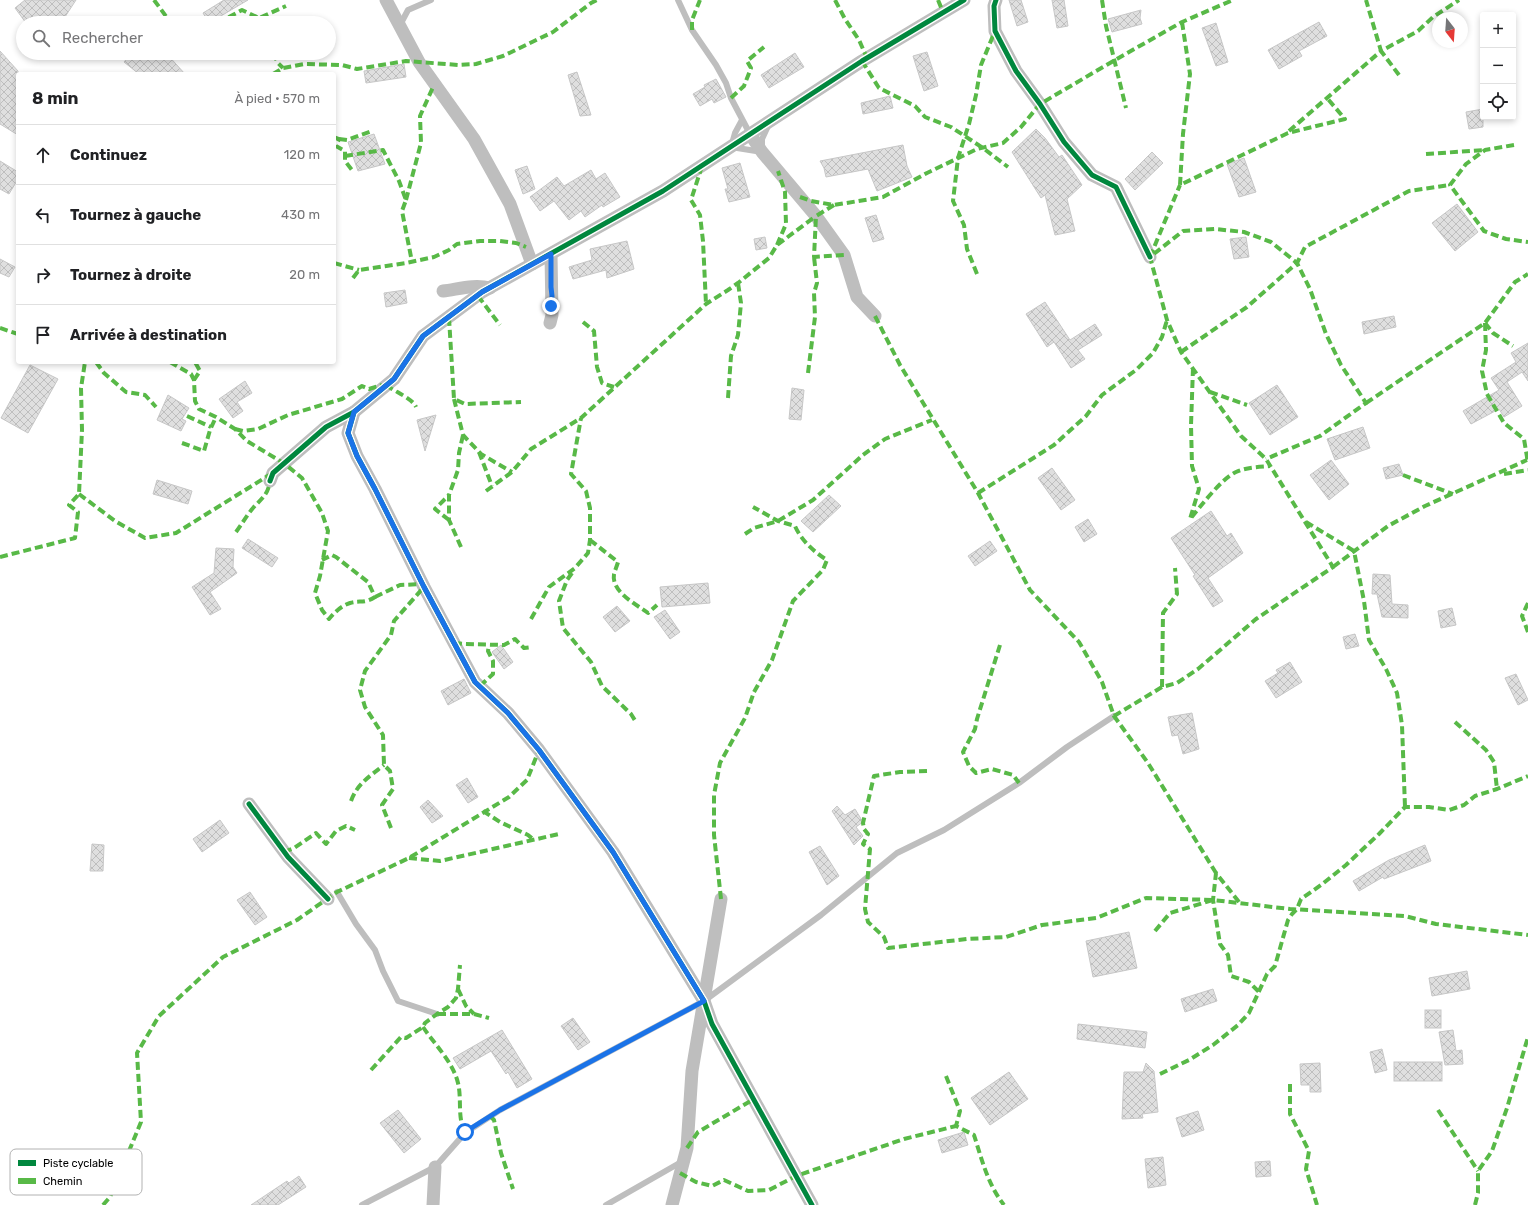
<!DOCTYPE html>
<html lang="fr">
<head>
<meta charset="utf-8">
<style>
  :root { --surface:#fff; --page:#f2f2f2; --text:#202124; --muted:#757577; --line:#e0e0e0 }
  body { margin:0; font-family:Rubik,sans-serif; background:var(--page); color:var(--text) }
  .controls { position:absolute; right:12px; top:12px; display:grid; overflow:hidden; border-radius:4px; box-shadow:0 2px 6px #0003 }
  .controls button { width:36px; height:36px; display:grid; place-items:center; padding:0; border:0; border-bottom:1px solid var(--line); background:var(--surface); color:var(--text); font:20px sans-serif }
  .compass { position:absolute; left:1432px; top:12px; width:36px; height:36px; border-radius:50%; background:var(--surface); box-shadow:0 2px 6px #0003; rotate:163deg }
  .stop { position:absolute; width:12px; height:12px; margin:-9px; border:3px solid #1a73e8; border-radius:50%; background:#fff }
  .stop.end { background:#1a73e8; border-color:#fff; box-shadow:0 1px 4px #0008 }
  .list { margin:0; padding:0; list-style:none }
  h2 { display:flex; justify-content:space-between; align-items:center; height:52px; margin:0; padding:0 16px; font-size:17px }
  h2 small { font-size:13px; font-weight:400; color:var(--muted) }
  .list li { display:grid; grid-template-columns:26px 1fr auto; gap:12px; align-items:center; box-sizing:border-box; height:60px; padding:0 16px; border-top:1px solid var(--line) }
  .list b { display:block; font-size:15px; white-space:nowrap }
  .list em { font-size:13px; font-style:normal; color:var(--muted) }
  .icon { flex:none; width:22px; height:22px; fill:none; stroke:currentColor; stroke-width:2; stroke-linecap:round; stroke-linejoin:round }
  .map { position:relative; flex:none; width:1528px; height:1205px; overflow:hidden }
  .search { position:absolute; background:var(--surface); box-shadow:0 2px 6px #0003; left:16px; top:16px; width:320px; height:44px; display:flex; align-items:center; gap:10px; box-sizing:border-box; padding:0 14px; border-radius:22px; color:var(--muted); font-size:15px }
  .panel { position:absolute; background:var(--surface); box-shadow:0 2px 6px #0003; left:16px; top:72px; width:320px; height:292px; border-radius:4px }
  .map>svg:first-child { display:block }
</style>
</head>
<body>
<div class="map">
<svg width="1528" height="1205" viewBox="0 0 1528 1205">
  <defs>
    <pattern id="building-cross-hatch" width="8" height="8" patternUnits="userSpaceOnUse"><rect width="8" height="8" fill="#dfdfdf"/><path d="M0 0l8 8M0 8l8-8" fill="none" stroke="#bebebe"/></pattern>
  </defs>
  <rect width="100%" height="100%" fill="#fff"/>
  <g fill="url(#building-cross-hatch)" stroke="#c7c7c7">
    <polygon points="25,0 76,0 61,23 26,23 15,8"/>
    <polygon points="224,0 248,0 209,23 203,13"/>
    <polygon points="1009,0 1021,0 1028,22 1017,26"/>
    <polygon points="1052,0 1064,0 1068,26 1057,28"/>
    <polygon points="1141,10 1140,18 1142,24 1112,32 1108,19"/>
    <polygon points="1319,22 1327,36 1299,51 1302,56 1279,69 1268,50"/>
    <polygon points="1216,23 1228,62 1216,66 1202,28"/>
    <polygon points="0,51 18,71 18,135 0,124"/>
    <polygon points="927,52 938,86 924,91 913,56"/>
    <polygon points="132,53 166,53 185,74 139,74 124,62"/>
    <polygon points="795,53 804,67 769,88 761,75"/>
    <polygon points="404,64 406,77 366,83 364,71"/>
    <polygon points="577,72 591,115 580,116 568,75"/>
    <polygon points="716,79 726,97 714,103 712,99 700,106 693,94 705,87 704,85"/>
    <polygon points="890,96 893,108 863,114 861,103"/>
    <polygon points="1483,109 1483,127 1469,129 1466,112"/>
    <polygon points="1036,129 1045,138 1059,157 1062,155 1082,185 1067,199 1075,231 1055,235 1045,195 1041,198 1012,152"/>
    <polygon points="374,134 385,164 358,171 348,142"/>
    <polygon points="903,145 907,166 912,177 877,191 868,169 826,177 824,168 820,161"/>
    <polygon points="1152,152 1163,163 1135,190 1125,179"/>
    <polygon points="1244,158 1256,192 1239,197 1227,164"/>
    <polygon points="0,161 18,172 18,179 9,194 0,189"/>
    <polygon points="740,163 750,197 729,202 725,189 728,189 722,168"/>
    <polygon points="527,166 535,189 523,194 515,170"/>
    <polygon points="591,170 596,179 605,173 620,197 603,207 602,205 585,217 581,211 569,220 554,201 540,211 530,197 557,177 564,186"/>
    <polygon points="1457,204 1478,232 1455,251 1432,223"/>
    <polygon points="876,215 884,239 873,242 865,218"/>
    <polygon points="765,237 767,248 756,250 754,239"/>
    <polygon points="1246,237 1249,257 1234,259 1230,239"/>
    <polygon points="627,241 634,269 607,278 606,270 573,279 569,267 592,260 590,249"/>
    <polygon points="0,259 15,267 9,277 0,273"/>
    <polygon points="405,290 407,303 386,307 384,293"/>
    <polygon points="1045,302 1070,340 1095,324 1102,335 1078,350 1085,359 1071,368 1054,342 1047,347 1026,314"/>
    <polygon points="1394,316 1396,327 1364,334 1362,322"/>
    <polygon points="1528,343 1528,381 1522,372 1507,382 1522,406 1504,417 1499,409 1471,424 1463,411 1499,390 1491,378 1516,362 1511,353"/>
    <polygon points="30,365 58,379 28,433 1,418"/>
    <polygon points="245,381 252,393 237,402 243,411 233,418 219,399"/>
    <polygon points="1277,385 1298,417 1270,435 1249,403"/>
    <polygon points="792,388 804,390 801,420 789,419"/>
    <polygon points="168,395 189,408 182,419 186,421 181,431 157,420"/>
    <polygon points="436,415 425,451 417,420"/>
    <polygon points="1363,427 1370,448 1335,460 1327,439"/>
    <polygon points="1331,460 1349,484 1329,500 1310,475"/>
    <polygon points="1399,464 1403,475 1386,479 1383,468"/>
    <polygon points="1052,468 1075,500 1061,510 1038,478"/>
    <polygon points="157,480 192,491 188,504 153,494"/>
    <polygon points="829,495 841,506 813,532 801,521"/>
    <polygon points="1211,511 1227,536 1231,533 1243,553 1208,578 1223,601 1213,607 1193,576 1195,575 1171,538"/>
    <polygon points="1088,519 1097,534 1084,542 1075,527"/>
    <polygon points="248,539 278,558 272,567 242,548"/>
    <polygon points="990,541 997,551 975,566 968,556"/>
    <polygon points="216,548 234,549 233,567 237,573 210,592 221,609 210,615 192,587 214,573"/>
    <polygon points="1373,574 1390,575 1392,604 1408,605 1408,618 1382,617 1377,594 1372,594"/>
    <polygon points="708,583 710,603 662,607 660,587"/>
    <polygon points="617,606 630,621 615,632 603,617"/>
    <polygon points="1452,608 1456,625 1441,628 1438,611"/>
    <polygon points="665,610 680,632 670,639 654,617"/>
    <polygon points="1355,634 1359,646 1346,649 1343,637"/>
    <polygon points="501,645 513,662 504,669 492,652"/>
    <polygon points="1290,662 1302,682 1276,698 1265,681 1278,673 1276,670"/>
    <polygon points="1516,674 1528,700 1518,705 1505,678"/>
    <polygon points="464,679 471,693 448,705 441,691"/>
    <polygon points="1192,713 1199,749 1183,754 1178,735 1172,736 1168,717"/>
    <polygon points="467,778 478,797 468,803 456,785"/>
    <polygon points="428,800 443,816 432,823 420,807"/>
    <polygon points="837,806 845,815 855,809 863,822 856,827 863,836 854,845 832,811"/>
    <polygon points="220,820 229,833 202,852 193,839"/>
    <polygon points="92,844 104,845 103,871 90,871"/>
    <polygon points="1425,845 1431,861 1384,879 1383,877 1359,891 1353,881 1389,860"/>
    <polygon points="820,846 839,876 827,885 809,852"/>
    <polygon points="250,892 267,917 255,925 237,900"/>
    <polygon points="1129,932 1137,968 1093,977 1086,941"/>
    <polygon points="1467,971 1470,989 1432,996 1429,978"/>
    <polygon points="1213,989 1217,1001 1185,1012 1181,999"/>
    <rect x="1425" y="1010" width="16" height="18"/>
    <polygon points="573,1018 590,1042 578,1050 561,1026"/>
    <polygon points="1078,1024 1147,1032 1145,1048 1077,1039"/>
    <polygon points="502,1030 532,1079 517,1088 508,1072 506,1074 491,1051 460,1069 453,1058"/>
    <polygon points="1453,1030 1456,1051 1462,1050 1463,1064 1445,1065 1439,1032"/>
    <polygon points="1382,1049 1387,1070 1375,1073 1370,1052"/>
    <rect x="1394" y="1062" width="48" height="19"/>
    <polygon points="1146,1063 1154,1071 1158,1112 1142,1114 1143,1118 1122,1119 1124,1072 1143,1072"/>
    <polygon points="1320,1063 1321,1092 1310,1092 1310,1085 1301,1085 1300,1064"/>
    <polygon points="1009,1072 1028,1099 990,1125 971,1098"/>
    <polygon points="398,1110 421,1139 404,1153 380,1123"/>
    <polygon points="1198,1111 1204,1130 1182,1137 1176,1118"/>
    <polygon points="964,1132 968,1145 942,1153 938,1140"/>
    <polygon points="1163,1157 1166,1185 1148,1188 1145,1159"/>
    <polygon points="1270,1161 1271,1176 1256,1177 1255,1162"/>
    <polygon points="299,1176 306,1187 278,1205 251,1205 287,1181 289,1183"/>
  </g>
  <g fill="none" stroke-linecap="round" stroke-linejoin="round">
    <g stroke="#bebebe" stroke-width="6">
      <polyline points="678,0 692,30 716,65 726,83 731,98 750,134"/>
      <polyline points="400,25 408,10 431,0"/>
      <polyline points="742,120 735,133 731,147 762,152 762,139 768,126"/>
      <polyline points="337,892 356,924 375,950 383,971 398,1001 437,1014"/>
      <polyline points="362,1205 435,1167 465,1133 500,1110 704,1001 821,915 897,853 944,830 1019,783 1067,747 1114,716"/>
      <polyline points="606,1205 683,1161"/>
    </g>
    <g stroke="#bebebe" stroke-width="13">
      <polyline points="386,0 419,62 474,139 510,204 532,264"/>
      <polyline points="996,0 994,6 995,31 1016,71 1040,104 1064,142 1092,175 1116,187 1150,257"/>
      <polyline points="750,134 762,152 816,216 844,255 857,297 875,316"/>
      <path d="M443 291C459 289 474 284 490 288"/>
      <polyline points="550,323 552,315 551,254"/>
      <polyline points="354,412 348,433 357,456 375,489 424,587 475,682 508,713 539,750 613,852 704,1001 712,1024 812,1205"/>
      <polyline points="270,481 273,473 326,427 354,412 394,379 423,336 482,292 663,191 862,61 964,0"/>
      <polyline points="249,804 288,857 328,899"/>
      <polyline points="433,1205 435,1167"/>
      <polyline points="672,1205 687,1148 692,1071 721,899"/>
    </g>
    <g stroke="#58b947" stroke-width="4" stroke-dasharray="8 4" stroke-linecap="butt">
      <polyline points="154,0 171,23"/>
      <polyline points="835,0 845,19 859,40 867,58"/>
      <polyline points="938,0 943,12"/>
      <polyline points="1102,0 1106,26 1126,108"/>
      <polyline points="1182,22 1190,74 1183,134 1180,185 1288,133 1345,119 1327,98"/>
      <polyline points="218,23 242,10 259,18 286,6"/>
      <polyline points="692,30 692,20 700,0"/>
      <polyline points="273,53 278,63 283,68"/>
      <polyline points="862,61 879,88 915,106 925,117 951,127 983,148 1008,167"/>
      <polyline points="273,74 283,68 304,64 342,65 357,69 406,61 458,65 476,64 503,56 553,32 591,3 597,0"/>
      <polyline points="1399,75 1381,51 1418,31 1433,17 1459,0"/>
      <polyline points="731,98 744,86 751,68 747,61 764,47"/>
      <polyline points="1289,131 1381,51 1366,0"/>
      <polyline points="334,137 339,139 336,146 345,151 345,161 352,170"/>
      <polyline points="339,139 347,140 372,131"/>
      <polyline points="1514,145 1485,150 1466,164 1450,185 1484,231 1506,239 1528,242"/>
      <polyline points="1426,154 1485,150"/>
      <polyline points="345,156 383,150 399,181 406,200 402,211 412,262"/>
      <polyline points="702,166 691,200 700,215 703,241 706,304"/>
      <polyline points="800,197 811,201 834,205 883,197 927,173 977,149 1003,143 1021,127 1040,104 1115,60 1182,22 1233,0"/>
      <polyline points="406,200 421,143 420,116 434,85"/>
      <polyline points="834,205 816,216 814,257 844,255"/>
      <polyline points="777,245 786,224 785,192 778,171"/>
      <polyline points="1150,257 1180,185"/>
      <polyline points="334,263 359,270"/>
      <polyline points="977,274 967,249 964,225 953,201 958,158 969,124 976,95 981,65 995,31"/>
      <polyline points="353,278 359,270 406,263 434,257 449,250 457,244 480,241 500,241 516,243 526,247"/>
      <polyline points="478,296 500,325"/>
      <polyline points="875,316 900,365 978,493 1030,590 1079,642 1102,682 1114,716 1148,763 1216,873"/>
      <polyline points="449,318 454,399 465,404 521,402"/>
      <polyline points="583,322 594,331 597,367 602,383 614,387"/>
      <polyline points="1485,323 1486,350 1482,371 1487,394 1504,423 1524,439 1528,463"/>
      <polyline points="1485,323 1493,333 1513,346"/>
      <polyline points="0,328 18,334"/>
      <polyline points="1181,352 1247,307 1297,263 1305,247 1409,191 1450,185"/>
      <polyline points="96,362 104,373 126,392 145,395 156,407"/>
      <path d="M170 362 191 374 194 380 195 401 199 409 216 417 235 429 247 441 285 464 302 478 322 513 328 531 320 576 315 593 322 610 329 619C335 612 341 606 350 603 360 600 364 604 375 597L368 582 336 557 332 555 322 560"/>
      <path d="M1193 368 1191 425 1192 466 1199 489 1190 519C1201 506 1221 479 1236 472 1247 467 1259 467 1270 466"/>
      <polyline points="808,373 815,317 814,293 817,283 814,257"/>
      <polyline points="194,380 200,371 195,362"/>
      <path d="M386 385C395 392 412 398 416 407"/>
      <polyline points="1210,392 1247,405"/>
      <polyline points="728,398 731,356 738,335 741,303 738,283"/>
      <polyline points="454,399 463,435 481,454 512,472"/>
      <polyline points="1366,403 1485,323 1515,282 1528,274"/>
      <polyline points="187,416 211,427"/>
      <polyline points="235,429 243,431 258,429 288,415 342,399 362,386 369,389 382,385"/>
      <polyline points="182,443 204,451 210,430 216,417"/>
      <polyline points="479,452 492,486"/>
      <polyline points="1504,474 1528,470"/>
      <polyline points="1403,475 1453,494"/>
      <polyline points="486,491 512,472 531,449 581,418 706,304 728,290 738,283 769,258 777,245 816,216"/>
      <polyline points="978,493 1054,445 1086,416 1102,395 1136,370 1153,353 1162,337 1167,320"/>
      <polyline points="79,494 115,521 145,538 176,533 271,474"/>
      <polyline points="449,520 435,509 449,495"/>
      <polyline points="1306,522 1354,551 1364,601 1369,640 1386,669 1397,693 1402,725 1405,807"/>
      <path d="M236 532C242 524 247 515 253 508 262 498 268 495 270 481L267 479"/>
      <polyline points="745,534 754,528 778,521 813,500 863,455 885,439 932,420"/>
      <path d="M590 540 618 562C617 566 615 570 614 574 611 592 636 604 648 613L657 605"/>
      <polyline points="461,547 449,520 449,495 458,470 459,453 463,435"/>
      <polyline points="0,557 75,538 78,512 69,505 79,494 82,430 81,388 85,362"/>
      <polyline points="1333,567 1388,526 1425,506 1527,460"/>
      <polyline points="572,573 567,580 559,601 563,628 591,662 602,686 631,714 636,722"/>
      <polyline points="375,597 400,585 423,584"/>
      <polyline points="1528,603 1522,616 1528,632"/>
      <polyline points="531,619 549,587 575,568 588,553 590,540 590,508 586,491 571,474 581,418"/>
      <polyline points="454,643 464,644 504,645 515,639 524,648 532,647"/>
      <polyline points="1000,645 977,719 975,729 963,752 969,766 976,773 992,769 1013,775 1019,783"/>
      <polyline points="480,686 493,674 493,661 488,651 489,645"/>
      <polyline points="1162,687 1163,613 1177,594 1175,568"/>
      <polyline points="1114,716 1162,687 1177,683 1198,669 1256,619 1333,567 1266,459 1241,436 1181,352 1167,320 1150,257 1183,231 1215,229 1244,232 1271,242 1297,263 1310,289 1326,334 1341,365 1366,403 1320,436 1266,459"/>
      <polyline points="1455,722 1486,750 1494,762 1497,789"/>
      <polyline points="927,771 900,772 874,776 863,823 864,829 868,834 863,844 870,849 865,909 868,922 884,937 888,948 967,939 1006,937 1042,925 1096,918 1146,898 1213,900"/>
      <path d="M351 801C357 784 370 776 384 765"/>
      <polyline points="483,811 500,822 528,835 534,840"/>
      <polyline points="391,828 382,805 393,789 390,771 384,765 383,735 365,707 360,690 365,671 391,635 394,621 424,587"/>
      <polyline points="284,852 294,848 316,833 326,844 336,831 346,826 355,830"/>
      <polyline points="409,858 440,861 559,834"/>
      <path d="M721 899 714 835V795L720 763 745 718 754 692 772 660 793 601 823 570 827 560C814 552 801 540 795 526L778 521 753 507"/>
      <polyline points="1239,902 1216,873 1213,900 1220,944 1228,955 1231,976 1249,982 1259,992"/>
      <polyline points="1155,931 1170,913 1213,900 1290,909 1405,916 1436,924 1528,935"/>
      <polyline points="458,989 466,1006 474,1014"/>
      <polyline points="438,1014 474,1014 489,1018"/>
      <path d="M423 1027C435 1045 453 1062 458 1083 462 1099 457 1117 465 1133"/>
      <polyline points="371,1070 401,1037 406,1038 423,1027 425,1023 437,1014 448,1007 456,998 458,989 460,965"/>
      <polyline points="1160,1074 1189,1060 1213,1045 1238,1025 1249,1013 1267,974 1275,966 1288,920 1292,914 1297,909 1301,899 1321,885 1346,865 1379,834 1405,807 1429,807 1449,810 1464,805 1475,796 1497,789 1528,776"/>
      <path d="M946 1076 960 1111 956 1126 974 1135C982 1160 988 1185 1004 1205"/>
      <polyline points="1290,1084 1290,1114 1309,1151 1306,1169 1317,1205"/>
      <polyline points="1438,1110 1478,1171"/>
      <polyline points="490,1116 494,1120 501,1153 513,1189"/>
      <polyline points="687,1148 698,1132 754,1099"/>
      <polyline points="680,1173 696,1182 712,1186 724,1180 748,1191 769,1190 796,1176 904,1139 956,1126"/>
      <polyline points="103,1205 110,1197 141,1122 137,1053 159,1016 223,957 297,920 337,892 409,858 509,797 527,780 539,750"/>
      <polyline points="1475,1205 1478,1193 1478,1171 1492,1151 1507,1108 1528,1037"/>
    </g>
    <defs>
      <g id="cycleway">
        <polyline points="996,0 994,6 995,31 1016,71 1040,104 1064,142 1092,175 1116,187 1150,257"/>
        <polyline points="354,412 348,433 357,456 375,489 424,587 475,682 508,713 539,750 613,852 704,1001 712,1024 812,1205"/>
        <polyline points="270,481 273,473 326,427 354,412 394,379 423,336 482,292 663,191 862,61 964,0"/>
        <polyline points="249,804 288,857 328,899"/>
      </g>
    </defs>
    <use href="#cycleway" stroke="#fff" stroke-width="8"/>
    <use href="#cycleway" stroke="#00873e" stroke-width="5"/>
  </g>
  <g fill="none" stroke-linecap="round" stroke-linejoin="round">
    <polyline stroke="#1a73e8" stroke-width="5" points="465,1132 500,1110 704,1001 613,852 539,750 508,713 475,682 424,587 375,489 357,456 348,433 354,412 394,379 423,336 482,292 551,254 551,287 552,296 551,306"/>
  </g>
  <rect x="10" y="1149" width="132" height="46" rx="6" fill="#fff" stroke="#b2b2b2" stroke-width="1"/>
  <rect x="18" y="1160" width="18" height="6" fill="#00873e"/>
  <rect x="18" y="1178" width="18" height="6" fill="#58b947"/>
  <g font-size="11" fill="#000">
    <text x="43" y="1167">Piste cyclable</text>
    <text x="43" y="1185">Chemin</text>
  </g>
</svg>
<div class="controls">
<button>+</button>
<button>−</button>
<button><svg class="icon" aria-label="locate" viewBox="0 0 24 24"><circle cx="12" cy="12" r="6"/><path d="M12 2v4M12 18v4M2 12h4M18 12h4"/></svg></button>
</div>
<svg class="compass" viewBox="-18 -18 36 36"><path d="M0-13l5 13h-10z" fill="#e53935"/><path d="M0 13l5-13h-10z" fill="#757577"/></svg>
<div class="stop" style="left:465px;top:1132px"></div>
<div class="stop end" style="left:551px;top:306px"></div>
<div class="search"><svg class="icon" aria-label="search" viewBox="0 0 24 24"><circle cx="10" cy="10" r="6"/><path d="M15 15l6 6"/></svg>Rechercher</div>
<section class="panel">
<h2>8 min<small>À pied · 570 m</small></h2>
<ul class="list">
<li><svg class="icon" aria-label="ahead" viewBox="0 0 24 24"><path d="M12 20V5M6 11l6-6 6 6"/></svg><div><b>Continuez</b></div><em>120 m</em></li>
<li><svg class="icon" aria-label="left" viewBox="0 0 24 24"><path d="M17 20v-9H6M10 6l-5 5 5 5"/></svg><div><b>Tournez à gauche</b></div><em>430 m</em></li>
<li><svg class="icon" aria-label="right" viewBox="0 0 24 24"><path d="M7 20v-9h11M14 6l5 5-5 5"/></svg><div><b>Tournez à droite</b></div><em>20 m</em></li>
<li><svg class="icon" aria-label="arrive" viewBox="0 0 24 24"><path d="M6 21V4h12l-3 4 3 4H6"/></svg><div><b>Arrivée à destination</b></div></li>
</ul>
</section>
</div>
</body>
</html>
